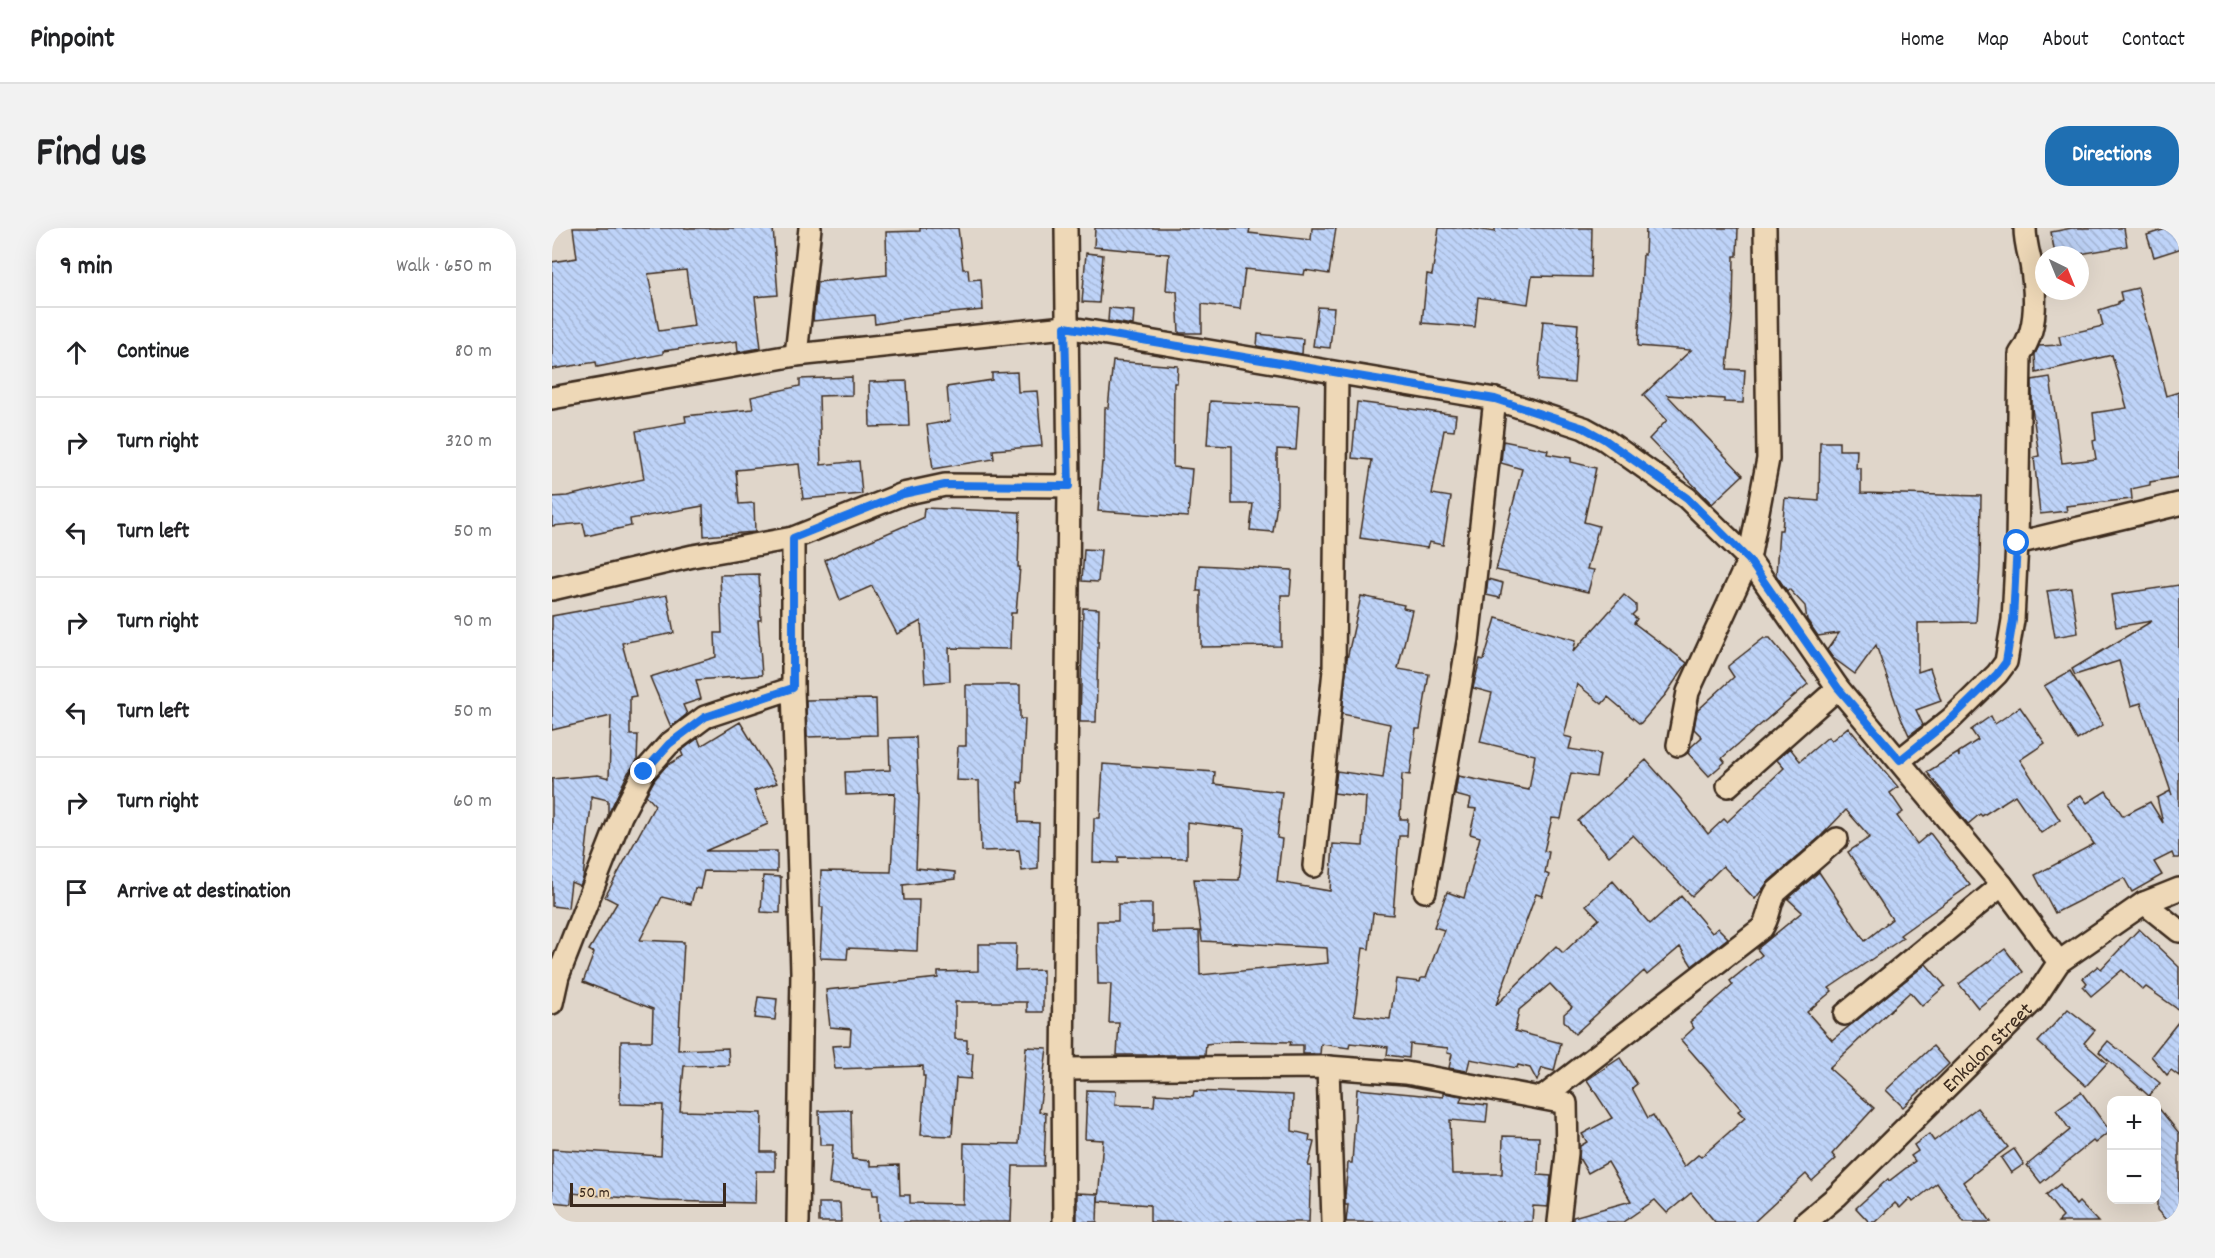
<!DOCTYPE html>
<html lang="en">
<head>
<meta charset="utf-8">
<style>
  :root { --surface:#fff; --page:#f2f2f2; --text:#202124; --muted:#757577; --line:#e0e0e0; --accent:#1f6fb2 }
  body { margin:0; font-family:Dekko,sans-serif; background:var(--page); color:var(--text) }
  .controls { position:absolute; right:18px; bottom:18px; display:grid; overflow:hidden; border-radius:12px; box-shadow:0 6px 24px #0002 }
  .controls button { width:54px; height:54px; display:grid; place-items:center; padding:0; border:0; border-bottom:2px solid var(--line); background:var(--surface); color:var(--text); font:30px sans-serif }
  .compass { position:absolute; left:1483px; top:18px; width:54px; height:54px; border-radius:50%; background:var(--surface); box-shadow:0 6px 24px #0002; rotate:137deg }
  .scale { position:absolute; left:18px; bottom:15px; width:156px; box-sizing:border-box; padding-left:6px; border:3px solid #3b2a1e; border-top:0; font-size:16px; line-height:21px; white-space:nowrap; color:#3b2a1e; -webkit-text-stroke:4px #eed8b7; paint-order:stroke }
  .stop { position:absolute; width:18px; height:18px; margin:-14px; border:4px solid #1a73e8; border-radius:50%; background:#fff }
  .stop.end { background:#1a73e8; border-color:#fff; box-shadow:0 2px 6px #0008 }
  .list { margin:0; padding:0; list-style:none }
  h2 { display:flex; justify-content:space-between; align-items:center; height:78px; margin:0; padding:0 24px; font-size:26px }
  h2 small { font-size:20px; font-weight:400; color:var(--muted) }
  .list li { display:grid; grid-template-columns:39px 1fr auto; gap:18px; align-items:center; box-sizing:border-box; height:90px; padding:0 24px; border-top:2px solid var(--line) }
  .list b { display:block; font-size:22px; white-space:nowrap }
  .list em { font-size:20px; font-style:normal; color:var(--muted) }
  .icon { flex:none; width:33px; height:33px; fill:none; stroke:currentColor; stroke-width:2; stroke-linecap:round; stroke-linejoin:round }
  .map { position:relative; flex:none; width:1627px; height:994px; overflow:hidden; border-radius:24px }
  header { display:flex; align-items:center; gap:36px; box-sizing:border-box; height:84px; padding:0 30px; background:var(--surface); border-bottom:2px solid var(--line) }
  header strong { font-size:28px }
  nav { display:flex; gap:33px; margin-inline-start:auto; font-size:21px }
  .intro { display:flex; align-items:center; justify-content:space-between; box-sizing:border-box; height:144px; padding:0 36px }
  h1 { margin:0; font-size:42px }
  .button { padding:15px 27px; border-radius:24px; background:var(--accent); color:#fff; font-size:21px; font-weight:700 }
  main { display:flex; gap:36px; padding:0 36px }
  aside { flex:1; background:var(--surface); border-radius:24px; box-shadow:0 6px 24px #0002 }
  .map>svg:first-child { display:block }
</style>
</head>
<body>
<header>
<strong>Pinpoint</strong>
<nav><a>Home</a><a>Map</a><a>About</a><a>Contact</a></nav>
</header>
<div class="intro"><h1>Find us</h1><a class="button">Directions</a></div>
<main>
<aside>
<h2>9 min<small>Walk · 650 m</small></h2>
<ul class="list">
<li><svg class="icon" aria-label="ahead" viewBox="0 0 24 24"><path d="M12 20V5M6 11l6-6 6 6"/></svg><div><b>Continue</b></div><em>80 m</em></li>
<li><svg class="icon" aria-label="right" viewBox="0 0 24 24"><path d="M7 20v-9h11M14 6l5 5-5 5"/></svg><div><b>Turn right</b></div><em>320 m</em></li>
<li><svg class="icon" aria-label="left" viewBox="0 0 24 24"><path d="M17 20v-9H6M10 6l-5 5 5 5"/></svg><div><b>Turn left</b></div><em>50 m</em></li>
<li><svg class="icon" aria-label="right" viewBox="0 0 24 24"><path d="M7 20v-9h11M14 6l5 5-5 5"/></svg><div><b>Turn right</b></div><em>90 m</em></li>
<li><svg class="icon" aria-label="left" viewBox="0 0 24 24"><path d="M17 20v-9H6M10 6l-5 5 5 5"/></svg><div><b>Turn left</b></div><em>50 m</em></li>
<li><svg class="icon" aria-label="right" viewBox="0 0 24 24"><path d="M7 20v-9h11M14 6l5 5-5 5"/></svg><div><b>Turn right</b></div><em>60 m</em></li>
<li><svg class="icon" aria-label="arrive" viewBox="0 0 24 24"><path d="M6 21V4h12l-3 4 3 4H6"/></svg><div><b>Arrive at destination</b></div></li>
</ul>
</aside>
<div class="map">
<svg width="1627" height="994" viewBox="0 0 1627 994">
  <defs>
    <pattern id="building-back-hatch" width="6" height="6" patternUnits="userSpaceOnUse" patternTransform="scale(1.5)"><rect width="6" height="6" fill="#bed3f8"/><path d="M-1 5l2 2M0 0l6 6M5-1l2 2" fill="none" stroke="#a4b5d4"/></pattern>
  </defs>
  <rect width="100%" height="100%" fill="#e0d6ca"/>
  <filter id="ink" filterUnits="userSpaceOnUse"><feTurbulence type="fractalNoise" baseFrequency=".0167" numOctaves="2"/><feDisplacementMap in="SourceGraphic" scale="12" xChannelSelector="R" yChannelSelector="G"/><feConvolveMatrix kernelMatrix="1 2 1 2 8 2 1 2 1" color-interpolation-filters="sRGB"/></filter>
  <g filter="url(#ink)">
    <g fill="url(#building-back-hatch)" stroke="#3b2a1e" stroke-width="1.5" fill-rule="evenodd">
      <path d="M21 0H221L226 67 203 69 209 120 186 124 185 113 111 123V126L45 139 44 134 0 141V34L25 30ZM134 42 142 98 107 103 96 46Z"/>
      <polygon points="368,0 406,0 411,41 416,41 417,52 429,51 431,82 369,88 323,96 322,87 261,93 265,54 335,47 334,4 368,3"/>
      <polygon points="543,0 698,0 697,5 759,12 760,0 784,0 777,46 753,42 752,47 693,41 688,81 650,76 650,105 627,105 625,63 614,62 617,26 542,19"/>
      <polygon points="887,0 916,0 943,4 943,0 1040,0 1039,49 980,48 976,76 926,69 923,99 870,95 875,46 880,47"/>
      <polygon points="1094,0 1186,0 1185,28 1182,28 1181,81 1175,141 1193,142 1191,175 1172,174 1172,171 1115,167 1191,247 1160,276 1097,211 1115,192 1091,167 1139,122 1086,118 1091,26 1093,27"/>
      <polygon points="1520,0 1572,0 1575,18 1522,27 1503,27 1499,4"/>
      <polygon points="1617,0 1627,0 1627,21 1602,29 1595,7"/>
      <polygon points="534,25 551,27 547,75 530,74"/>
      <polygon points="1586,60 1614,168 1627,164 1627,249 1598,254 1598,257 1579,261 1580,271 1514,278 1515,283 1488,286 1482,229 1487,228 1480,180 1480,152 1498,149 1510,235 1544,231 1541,213 1544,212 1541,185 1575,180 1560,127 1484,145 1483,126 1487,118 1509,117 1507,108 1551,98 1547,82 1566,76 1566,74 1570,72 1568,64"/>
      <polygon points="766,79 782,80 778,120 761,118"/>
      <polygon points="557,80 582,82 581,97 556,93"/>
      <polygon points="991,93 1026,96 1022,155 986,152"/>
      <polygon points="706,106 751,111 750,126 705,118"/>
      <polygon points="561,133 626,138 625,155 622,155 621,239 640,241 636,289 546,283 550,234 552,234 553,180 556,180"/>
      <polygon points="465,144 466,164 485,163 490,218 441,222 442,231 381,241 375,197 398,193 395,159 440,152 440,145"/>
      <polygon points="300,149 300,167 267,168 269,237 307,233 310,266 251,271 247,236 184,242 187,276 202,275 203,304 152,308 151,278 78,291 79,298 34,308 31,295 0,298 0,269 15,268 92,251 84,203 134,194 133,188 201,181 199,169 248,158 248,151"/>
      <polygon points="355,153 357,198 318,199 317,154"/>
      <polygon points="658,173 747,178 744,222 725,221 725,275 721,304 698,302 701,276 680,276 680,218 655,217"/>
      <polygon points="805,174 904,187 902,203 892,202 880,266 899,269 891,317 877,314 875,320 808,310 820,232 800,230"/>
      <polygon points="951,213 996,222 995,226 1019,230 1019,234 1044,240 1032,294 1047,298 1035,341 1042,342 1036,364 944,342 970,241 949,235"/>
      <polygon points="1268,214 1287,214 1287,222 1305,222 1304,240 1309,240 1309,265 1429,268 1428,340 1424,394 1366,395 1366,444 1378,440 1389,473 1364,482 1371,497 1357,507 1349,490 1324,417 1303,446 1281,430 1275,422 1287,405 1266,408 1255,392 1253,378 1237,361 1235,363 1224,347 1227,302 1230,302 1233,270 1267,273"/>
      <polygon points="372,280 468,284 466,339 468,339 464,385 459,385 458,421 397,420 398,453 373,455 369,393 345,406 320,358 288,372 273,332 371,290"/>
      <polygon points="532,321 549,322 546,354 530,353"/>
      <polygon points="647,337 740,342 738,367 729,367 729,418 649,419 649,363 645,363"/>
      <polygon points="207,346 209,392 206,392 210,447 144,452 149,471 131,477 135,486 119,499 98,449 164,429 163,405 170,405 168,347"/>
      <polygon points="936,351 951,355 948,370 934,367"/>
      <polygon points="1627,357 1627,630 1622,630 1620,625 1602,634 1610,647 1580,664 1572,650 1503,685 1483,647 1542,616 1515,576 1529,567 1535,575 1554,563 1571,588 1598,574 1611,595 1605,570 1618,563 1620,567 1589,475 1579,478 1567,433 1523,447 1520,441 1600,393 1564,399 1559,367"/>
      <polygon points="1519,360 1526,405 1503,409 1495,363"/>
      <polygon points="115,367 122,405 70,415 84,468 78,469 78,507 86,507 85,533 76,545 56,587 56,572 39,568 39,578 31,650 28,658 19,654 16,680 0,678 0,551 46,547 57,550 59,488 0,502 0,388"/>
      <polygon points="1072,367 1084,377 1084,383 1080,387 1085,391 1082,395 1135,435 1114,466 1088,496 1056,469 1050,476 1025,456 1012,508 1020,510 1017,521 1048,526 1044,549 1019,545 1009,591 1000,590 992,623 997,624 993,645 997,647 990,668 984,666 944,777 1004,718 1011,725 1047,691 1034,677 1061,653 1098,696 1129,668 1160,705 1166,700 1176,710 1140,738 1128,719 1095,747 1092,743 1023,806 1012,793 1012,786 1020,779 998,756 967,782 963,803 1009,815 1002,843 990,840 985,853 978,840 966,837 965,840 918,831 915,843 897,840 900,826 895,825 896,820 858,816 857,830 835,827 836,819 798,815 797,820 769,816 768,826 751,826 751,817 738,817 739,814 681,813 654,816 653,827 565,827 567,795 557,795 559,756 546,756 545,693 566,693 566,676 600,676 600,704 647,703 648,747 776,735 775,720 650,713 642,651 687,652 693,601 635,594 635,630 566,629 566,635 541,634 542,590 548,590 551,536 663,544 662,556 730,564 725,610 730,611 725,654 778,663 781,616 811,618 814,569 782,565 785,543 831,550 838,496 790,486 795,431 809,368 852,377 851,380 860,382 846,441 877,446 868,501 864,501 858,547 850,546 848,591 856,591 855,608 847,608 841,687 821,685 817,721 811,720 802,787 838,791 844,751 868,754 869,750 874,750 892,702 882,699 895,664 912,670 928,609 918,606 924,581 917,580 919,571 903,567 906,548 977,562 983,527 928,514 940,465 921,460 928,431 932,432 944,390 1024,412 1021,424"/>
      <polygon points="531,380 547,381 544,494 528,494"/>
      <polygon points="1212,410 1218,410 1256,456 1170,530 1173,534 1157,548 1136,525 1139,519 1150,509 1142,501 1145,483 1182,449 1176,440 1176,438"/>
      <polygon points="1518,443 1551,497 1525,512 1492,458"/>
      <polygon points="414,457 468,457 468,491 473,491 470,555 466,554 467,594 487,595 486,641 470,643 467,622 429,623 427,553 404,552 406,518 414,518"/>
      <polygon points="324,471 325,507 255,509 254,472"/>
      <polygon points="1468,479 1493,515 1468,532 1508,592 1489,605 1463,567 1430,588 1428,586 1416,596 1375,544 1406,525 1407,529 1407,524 1426,512 1419,502 1439,488 1443,496"/>
      <polygon points="188,494 225,555 202,563 216,596 153,623 225,623 225,644 152,643 148,661 143,660 139,676 110,669 88,712 132,714 126,822 176,820 177,837 132,838 128,883 210,885 209,924 223,924 223,943 204,943 203,975 107,973 20,965 19,976 0,974 0,921 109,928 111,877 68,876 69,813 100,813 101,781 31,754 42,725 37,722 65,675 53,669 103,577 94,567 103,551 114,538 131,528 129,523 146,510 149,518"/>
      <polygon points="1296,499 1346,559 1338,565 1351,584 1345,588 1365,616 1378,605 1418,657 1348,707 1351,710 1277,760 1280,763 1255,784 1280,812 1374,736 1393,758 1370,778 1358,764 1277,840 1322,880 1280,926 1284,931 1260,953 1254,946 1202,994 1163,994 1139,965 1115,985 1103,972 1071,994 1021,994 1021,989 1079,973 1056,934 1036,945 1027,930 1028,918 1035,914 1030,906 1060,890 1035,852 1068,830 1085,856 1080,860 1096,890 1101,887 1132,939 1146,927 1149,929 1193,890 1186,883 1189,881 1129,812 1142,800 1138,794 1181,757 1178,753 1210,727 1205,721 1250,684 1236,671 1267,644 1313,713 1340,691 1296,624 1318,609 1294,582 1268,609 1216,654 1203,671 1171,638 1140,668 1081,607 1057,628 1026,593 1094,532 1128,570 1156,606 1172,591 1175,594 1232,540 1225,532 1238,520 1248,533 1276,509 1279,513"/>
      <polygon points="364,509 367,571 364,640 403,644 403,651 351,657 352,672 367,672 365,723 296,720 295,731 268,730 271,679 268,679 269,643 339,644 343,565 294,567 293,544 338,542 337,510"/>
      <polygon points="211,648 229,649 228,685 209,684"/>
      <polygon points="1587,701 1627,739 1627,782 1594,759 1591,762 1570,742 1539,768 1531,759 1535,755 1531,750 1546,738 1549,741"/>
      <polygon points="426,716 464,716 463,743 491,742 491,784 475,784 475,774 403,774 403,811 415,812 415,825 421,825 419,851 404,850 400,908 369,907 373,848 371,848 371,838 283,841 280,818 298,817 299,801 278,799 274,762 386,750 386,744 426,743"/>
      <polygon points="1453,721 1471,744 1426,780 1407,756"/>
      <polygon points="206,769 225,771 223,792 203,790"/>
      <polygon points="1516,781 1543,802 1532,815 1555,835 1534,858 1486,814"/>
      <polygon points="1627,793 1627,848 1619,842 1615,847 1599,828"/>
      <polygon points="1556,813 1608,855 1597,868 1547,824"/>
      <polygon points="1381,818 1397,836 1351,879 1334,862"/>
      <polygon points="474,819 495,820 487,884 494,885 492,938 461,938 459,994 327,994 326,967 321,967 320,960 277,956 281,917 268,917 267,883 299,882 300,931 318,933 318,938 347,937 348,967 358,967 358,975 411,976 412,915 467,916"/>
      <polygon points="805,861 891,869 891,865 910,868 908,874 936,877 934,895 898,892 900,946 950,946 951,908 987,909 986,947 999,948 996,979 981,978 980,994 794,994 796,977 793,977 793,968 796,935 800,935"/>
      <polygon points="535,862 564,863 563,877 602,878 603,866 641,868 642,863 741,867 740,903 758,907 757,913 762,914 756,938 759,938 757,994 598,994 598,977 546,973 551,912 533,911"/>
      <polygon points="1529,864 1558,903 1543,915 1541,913 1489,955 1475,937 1518,902 1504,882"/>
      <polygon points="1605,878 1627,905 1627,981 1615,993 1605,982"/>
      <polygon points="1425,880 1456,919 1411,954 1439,994 1412,994 1385,955 1361,974 1358,970 1348,980 1343,975 1323,994 1317,994 1304,980 1336,951 1337,953 1363,933 1359,928 1366,923 1362,917 1377,906 1382,913"/>
      <polygon points="1462,921 1472,936 1459,945 1449,930"/>
      <polygon points="1508,956 1524,977 1527,974 1546,994 1506,994 1511,989 1494,967"/>
      <polygon points="525,965 546,966 545,994 525,994"/>
      <polygon points="267,975 288,975 289,994 267,994"/>
    </g>
    <g fill="none" stroke-linecap="round" stroke-linejoin="round">
      <defs>
        <g id="street">
          <polyline points="244,127 258,0"/>
          <polyline points="0,170 244,127 513,99 943,171 1032,200 1052,211 1135,270 1197,331 1286,460 1450,657 1507,734"/>
          <polyline points="241,310 241,460 250,744 246,994"/>
          <polyline points="1465,315 1627,276"/>
          <polyline points="0,361 141,328 241,310 351,266 393,257 517,258"/>
          <polyline points="1126,517 1136,464 1197,331 1216,231 1213,0"/>
          <path d="M1348 532 1399 491 1445 446 1454 434 1461 392 1465 315 1468 126C1486 102 1484 65 1479 36 1476 23 1473 13 1473 0"/>
          <polyline points="1176,558 1286,460"/>
          <polyline points="762,638 782,442 785,145"/>
          <polyline points="873,663 916,414 943,171"/>
          <polyline points="1592,675 1627,703"/>
          <polyline points="0,775 6,748 69,588 92,544 117,516 153,489 241,460"/>
          <polyline points="1293,786 1450,657"/>
          <polyline points="776,839 781,994"/>
          <polyline points="511,841 776,839 854,845 1014,875 1015,925 1007,994"/>
          <path d="M990 870 1210 700C1218 689 1217 675 1224 664L1285 611"/>
          <polyline points="512,994 511,841 517,258 514,0"/>
          <path id="s1" d="M1254 994 1285 968 1481 773 1507 734 1592 675 1627 661"/>
        </g>
      </defs>
      <use href="#street" stroke="#3b2a1e" stroke-width="26"/>
      <use href="#street" stroke="#eed8b7" stroke-width="21"/>
    </g>
  </g>
  <g fill="none" stroke-linecap="round" stroke-linejoin="round" filter="url(#ink)">
    <polyline stroke="#1a73e8" stroke-width="8" points="92,544 117,516 153,489 241,460 241,310 351,266 393,257 517,258 513,99 943,171 1032,200 1052,211 1135,270 1197,332 1286,460 1348,532 1399,491 1445,446 1454,434 1461,392 1465,315"/>
  </g>
  <g text-anchor="middle" stroke-width="6" stroke-linejoin="round" paint-order="stroke">
    <g font-size="21" fill="#3b2a1e" stroke="#eed8b7">
      <text dy="7" stroke="none"><textPath href="#s1" startOffset="252">Enkalon Street</textPath></text>
    </g>
  </g>
</svg>
<div class="controls">
<button>+</button>
<button>−</button>
</div>
<svg class="compass" viewBox="-18 -18 36 36"><path d="M0-13l5 13h-10z" fill="#e53935"/><path d="M0 13l5-13h-10z" fill="#757577"/></svg>
<div class="scale">50 m</div>
<div class="stop" style="left:1465px;top:315px"></div>
<div class="stop end" style="left:92px;top:544px"></div>
</div>
</main>
</body>
</html>
